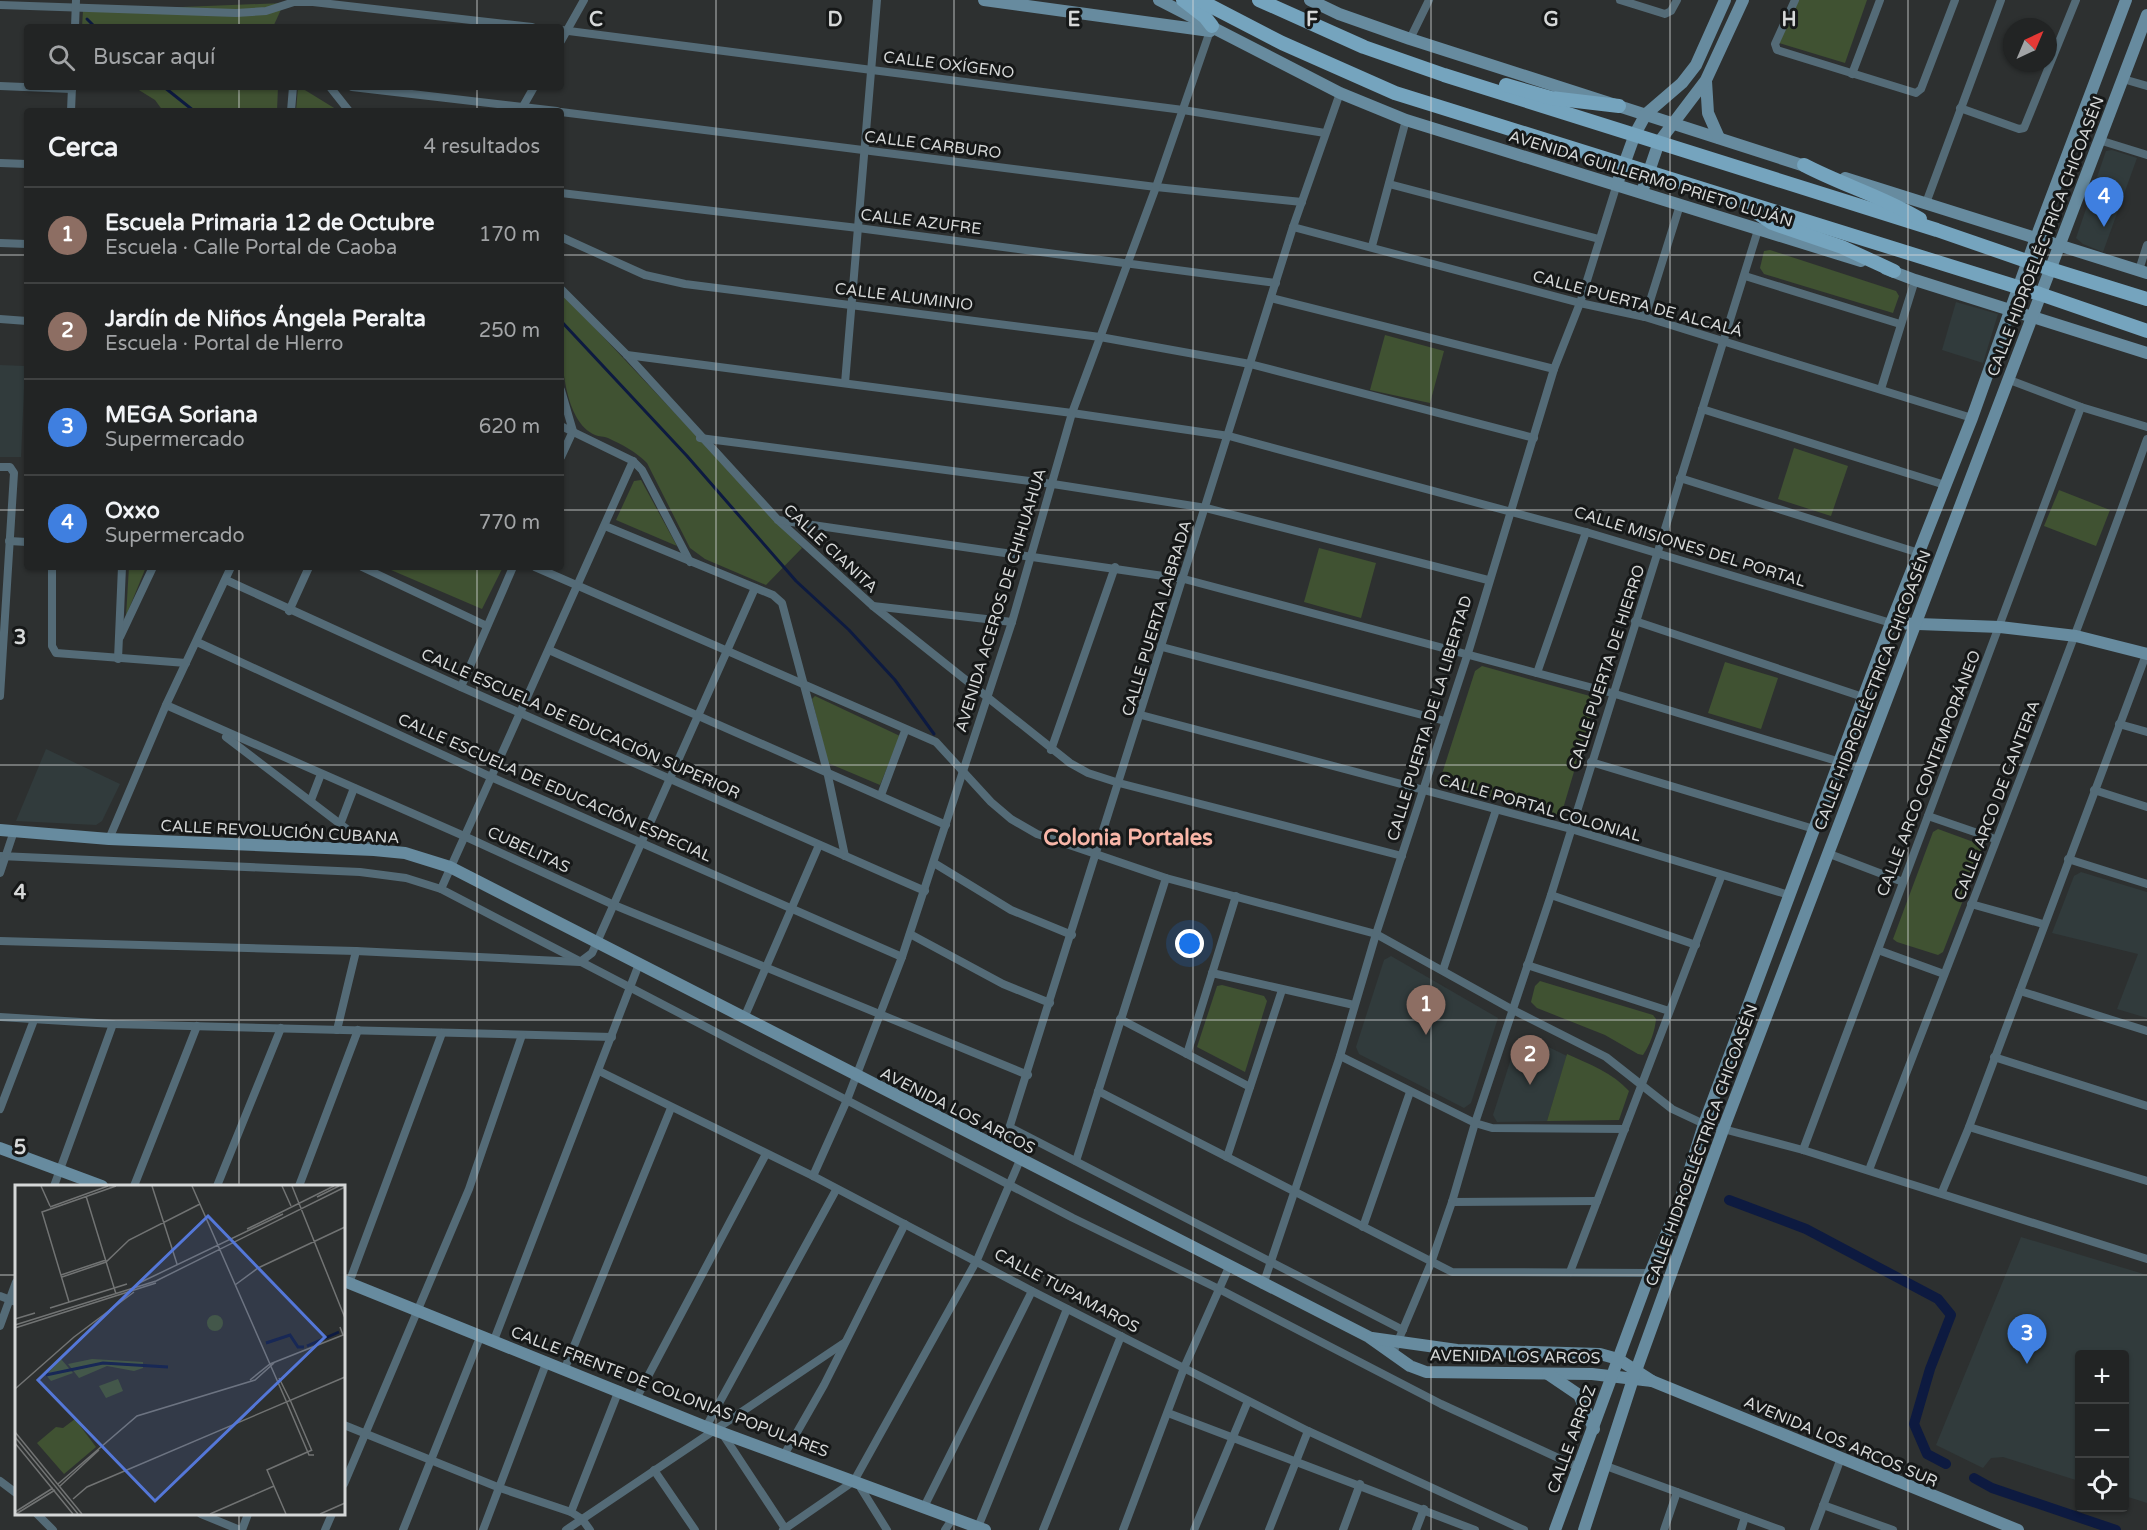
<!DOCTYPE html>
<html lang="es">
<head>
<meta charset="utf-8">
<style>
  :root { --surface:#222424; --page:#2a2c2c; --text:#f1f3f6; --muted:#a2a4a6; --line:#3f4141; --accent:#f49d8c }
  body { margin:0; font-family:"Varela Round",sans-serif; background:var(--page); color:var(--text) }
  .controls { position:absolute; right:18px; bottom:18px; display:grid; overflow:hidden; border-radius:6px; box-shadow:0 2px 4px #0004 }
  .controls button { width:54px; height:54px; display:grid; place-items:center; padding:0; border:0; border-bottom:2px solid var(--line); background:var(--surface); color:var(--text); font:30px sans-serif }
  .compass { position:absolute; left:2003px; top:18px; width:54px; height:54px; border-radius:50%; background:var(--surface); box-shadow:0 2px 4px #0004; rotate:44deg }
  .you { position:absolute; left:1190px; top:944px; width:21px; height:21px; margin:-15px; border:4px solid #fff; border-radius:50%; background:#1a73e8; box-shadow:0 0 0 9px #1a73e833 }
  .badge { display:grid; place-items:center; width:39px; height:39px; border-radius:50%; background:var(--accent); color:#fff; font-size:20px; font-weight:700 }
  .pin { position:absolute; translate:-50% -50px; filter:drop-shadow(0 2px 3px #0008) }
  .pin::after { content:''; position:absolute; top:32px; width:21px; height:18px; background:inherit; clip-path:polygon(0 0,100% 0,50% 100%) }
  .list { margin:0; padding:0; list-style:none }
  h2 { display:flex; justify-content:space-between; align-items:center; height:78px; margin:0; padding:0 24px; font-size:26px }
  h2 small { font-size:20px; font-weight:400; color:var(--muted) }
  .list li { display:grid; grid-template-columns:39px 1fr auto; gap:18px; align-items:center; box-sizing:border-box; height:96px; padding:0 24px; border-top:2px solid var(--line) }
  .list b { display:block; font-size:22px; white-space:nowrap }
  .list p { margin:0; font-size:20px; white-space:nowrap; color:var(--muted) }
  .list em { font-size:20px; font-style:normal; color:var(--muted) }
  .icon { flex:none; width:33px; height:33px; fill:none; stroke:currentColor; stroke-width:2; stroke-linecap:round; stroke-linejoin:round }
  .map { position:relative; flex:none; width:2147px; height:1530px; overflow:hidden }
  .search { position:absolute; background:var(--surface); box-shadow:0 2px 4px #0004; left:24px; top:24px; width:540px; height:66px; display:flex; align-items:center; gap:15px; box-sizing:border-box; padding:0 21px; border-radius:6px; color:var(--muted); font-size:22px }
  .panel { position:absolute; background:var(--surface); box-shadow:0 2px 4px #0004; left:24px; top:108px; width:540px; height:462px; border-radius:6px }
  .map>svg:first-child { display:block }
</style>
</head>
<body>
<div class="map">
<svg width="2147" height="1530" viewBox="0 0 2147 1530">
  <rect width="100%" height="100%" fill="#2d3030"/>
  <g fill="#313b3c">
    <polygon points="2112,150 2137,158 2103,252 2083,244 2076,238 2106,151"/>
    <polygon points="1956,302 1998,314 1983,363 1942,350"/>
    <polygon points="0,365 25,366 21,457 0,457"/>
    <polygon points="46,749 120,784 102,821 96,825 16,821"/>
    <polygon points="2081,872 2147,892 2147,1018 2117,1009 2138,954 2052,933 2074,876"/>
    <polygon points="1391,956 1498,1018 1471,1103 1464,1108 1359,1054 1356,1047 1384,960"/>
    <polygon points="1524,1035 1567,1056 1547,1121 1497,1122 1493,1115 1517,1040"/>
    <polygon points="2021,1237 2147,1275 2147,1503 2125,1496 2124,1354 2080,1354 2079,1481 2003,1457 1991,1458 1983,1468 1936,1445"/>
  </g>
  <g fill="#405232">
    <polygon points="1797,0 1867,0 1845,63 1779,43"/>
    <polygon points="284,3 273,27 82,27 83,11"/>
    <polygon points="134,87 278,87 277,111 163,111 155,100"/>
    <polygon points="298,87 300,87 339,111 296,111"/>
    <polygon points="1770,250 1896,291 1899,296 1893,313 1764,274 1760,268 1764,251"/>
    <path d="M561 292 802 548 766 585 705 559 690 548 647 463C636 452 623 445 608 438 604 436 599 437 595 435 556 418 561 327 561 292Z"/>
    <polygon points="1385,335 1444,351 1430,403 1370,390"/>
    <polygon points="1794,448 1848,466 1831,516 1778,499"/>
    <polygon points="641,480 677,546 616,520 634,481"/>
    <polygon points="2059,490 2110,510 2096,546 2044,526"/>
    <polygon points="1319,548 1376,563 1361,618 1304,602"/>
    <polygon points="129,567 146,567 126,616"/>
    <polygon points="384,567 503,567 482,609"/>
    <polygon points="1725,662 1778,678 1761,729 1708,713"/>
    <polygon points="1482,666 1590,696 1595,701 1562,812 1558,815 1444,786 1440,780 1475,671"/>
    <polygon points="815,696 900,736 880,785 828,763 812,699"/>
    <polygon points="1938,829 1979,844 1982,851 1943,952 1938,955 1897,942 1893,939 1933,832"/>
    <path d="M1540 981 1653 1015 1656 1019C1655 1031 1650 1045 1643 1055L1638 1054 1605 1035 1537 1008 1531 1002 1535 986Z"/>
    <polygon points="1222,985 1264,996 1267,1001 1245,1072 1197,1047 1217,986"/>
    <path d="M1567 1054C1589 1064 1613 1073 1629 1091L1619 1120 1547 1121Z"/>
  </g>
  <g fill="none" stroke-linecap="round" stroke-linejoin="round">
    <g stroke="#0d1a40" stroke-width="3">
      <polyline points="87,19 95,27"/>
      <polyline points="164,87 194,111"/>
      <polyline points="561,321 687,456 796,581 849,630 895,680 934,734"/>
    </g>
    <g stroke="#0d1a40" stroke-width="10">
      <polyline points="1729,1200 1806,1229 1938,1299 1951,1315 1930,1369 1914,1424 1927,1454 1946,1464"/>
      <polyline points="1974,1478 1992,1488 2116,1530"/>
    </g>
    <g stroke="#546b77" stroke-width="8">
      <polyline points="1620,0 1665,14 1671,11 1677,0"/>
      <polyline points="1795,0 1775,44 1777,50 1916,93 1921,89 1955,0"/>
      <polyline points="0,5 236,13 266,11 294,2 313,2 532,27"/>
      <polyline points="75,27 76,0"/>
      <polyline points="561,30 1183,110 1325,133"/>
      <polyline points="1410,39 1429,0"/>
      <polyline points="561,41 584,0"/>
      <polyline points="1852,74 1880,0"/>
      <polyline points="2123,79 2147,86"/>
      <polyline points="0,86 72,89"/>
      <polyline points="330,87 349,111"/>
      <polyline points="352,87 557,111"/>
      <polyline points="1960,108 2019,129 2024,128 2076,0"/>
      <polyline points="521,110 534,87"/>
      <polyline points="71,111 72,87"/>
      <polyline points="291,111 293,87"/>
      <polyline points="561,112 1156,187 1302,202"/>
      <polyline points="2099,140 2147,155"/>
      <polyline points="0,163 27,164"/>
      <polyline points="1389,184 1599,239"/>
      <polyline points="561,193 858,228 1276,283"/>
      <polyline points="1926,203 2001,0"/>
      <polyline points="1293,227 1580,303 1645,317 1972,418"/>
      <polyline points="561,237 645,275 685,284 1100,337 1250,364 1534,438"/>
      <polyline points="0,243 27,244"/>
      <polyline points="1372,246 1406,120"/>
      <polyline points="2139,270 2147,245"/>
      <polyline points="1745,276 1900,324"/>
      <polyline points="561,289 627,355 778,520 873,606 1070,763 1088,773 1119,783 1402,856"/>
      <polyline points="1271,298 1554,369"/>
      <polyline points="1645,317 1680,205"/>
      <polyline points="0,319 27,321"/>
      <polyline points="627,355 1072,413 1229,436 1586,532 1891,623"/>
      <polyline points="2007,379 2081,407 2147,427"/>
      <polyline points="845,383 877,0"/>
      <polyline points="1881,389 1915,280"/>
      <polyline points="561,390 573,431 561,457"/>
      <polyline points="1702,409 1945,485"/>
      <polyline points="561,426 633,461 642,470 690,562"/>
      <polyline points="700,438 1053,484 1206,508 1488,580"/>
      <polyline points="633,461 441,889 1073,1218 1219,1289 1441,1404 1580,1468"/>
      <polyline points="0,467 10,467 14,473 0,696"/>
      <polyline points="1680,478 1919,553"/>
      <polyline points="778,520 1184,579 1612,693 1860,768"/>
      <polyline points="605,526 773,595 782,603 827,771 845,856"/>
      <polyline points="9,541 27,542"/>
      <polyline points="52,567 52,646 56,653 186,663"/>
      <polyline points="362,567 487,626"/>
      <polyline points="535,567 936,742 991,802 1011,819 1037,834 1166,878 1376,934 1513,1010 1606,1057 1672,1109 1704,1124 1803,1150 2147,1259"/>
      <polyline points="226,580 461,687 925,891"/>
      <polyline points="873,606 1012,622"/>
      <polyline points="289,611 309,567"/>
      <polyline points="1635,621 1863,697"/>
      <polyline points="120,637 153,567"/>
      <polyline points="197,642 491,777 902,957"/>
      <polyline points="1162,647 1445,721"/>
      <polyline points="549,650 946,825"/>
      <polyline points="118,659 122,567"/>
      <polyline points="1537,673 1586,532"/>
      <polyline points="461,687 513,567"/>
      <polyline points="166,705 464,836 614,905 1028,1075"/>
      <polyline points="1141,715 1571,829 1789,895"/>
      <polyline points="2119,724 2147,732"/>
      <polyline points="226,737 373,849"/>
      <polyline points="1051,750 1115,567"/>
      <polyline points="1591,762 1814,829"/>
      <polyline points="2094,790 2147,807"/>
      <polyline points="881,795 905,731"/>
      <polyline points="311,800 321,774"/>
      <polyline points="1928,816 1995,839"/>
      <polyline points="341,822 354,788"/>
      <polyline points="109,839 166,705 231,567"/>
      <polyline points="1827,853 1903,882"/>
      <polyline points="0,856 360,872 406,878 441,889"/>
      <polyline points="2068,859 2147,884"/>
      <polyline points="934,863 1011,910 1072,935"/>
      <polyline points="0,873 14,831"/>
      <polyline points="1551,895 1696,945"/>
      <polyline points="1971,904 2043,924"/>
      <polyline points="910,934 1003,984 1050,1003"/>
      <polyline points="0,941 356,951 580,962 592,953 597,942 755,588"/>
      <polyline points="1878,950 1944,974"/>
      <polyline points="1527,965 1669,1011"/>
      <polyline points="1443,970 1496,810"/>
      <polyline points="1212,973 1354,1005"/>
      <polyline points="2020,991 2147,1031"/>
      <polyline points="0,1017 113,1024 612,1037"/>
      <polyline points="744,1018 819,845"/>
      <polyline points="1120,1019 1250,1087"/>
      <polyline points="337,1030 356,951"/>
      <polyline points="1187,1054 1236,896"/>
      <polyline points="1340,1056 1475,1123 1492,1128 1625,1129"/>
      <polyline points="1994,1057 2147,1106"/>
      <polyline points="599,1071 813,1176 1032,1291 1308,1431 1524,1530"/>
      <polyline points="1098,1091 1452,1272 1650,1273"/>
      <polyline points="0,1109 34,1020"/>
      <polyline points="1969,1127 2147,1181"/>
      <polyline points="1011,1128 1403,1330"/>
      <polyline points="1803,1150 2081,407"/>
      <polyline points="1002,1151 1293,227 1340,93"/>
      <polyline points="1227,1157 1282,990"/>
      <polyline points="1076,1161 1166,878"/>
      <path d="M1869 1170C1962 927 2059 684 2147 439"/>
      <polyline points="813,1176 847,1100 902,957 1012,622 1072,413 1156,187 1210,31"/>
      <polyline points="54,1186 113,1024"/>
      <polyline points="134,1186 197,1026"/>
      <polyline points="217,1186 281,1028"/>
      <polyline points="299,1186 358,1030"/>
      <polyline points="1942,1192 1969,1127 2147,652"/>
      <polyline points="1452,1202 1597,1201"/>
      <polyline points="1363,1227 1410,1092"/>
      <polyline points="1570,1272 1721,877"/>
      <polyline points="349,1283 442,1033"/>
      <polyline points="1263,1285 1340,1056 1376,934 1468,653 1554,369 1580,303 1617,184"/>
      <polyline points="0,1296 16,1302"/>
      <polyline points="0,1326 16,1282"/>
      <polyline points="494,1340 639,964"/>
      <polyline points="1393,1353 1431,1263 1452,1202 1475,1123 1551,895 1758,230"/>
      <polyline points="565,1368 671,1108"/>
      <polyline points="637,1397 766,1154"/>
      <polyline points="1168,1413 1475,1530"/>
      <polyline points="344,1425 500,1488 571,1512 582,1519 590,1530"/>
      <polyline points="706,1427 836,1190"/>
      <polyline points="722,1433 786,1530"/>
      <polyline points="784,1455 824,1385 905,1224"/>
      <polyline points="1606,1466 1781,1530"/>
      <polyline points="654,1470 695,1530"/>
      <polyline points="0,1481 16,1493"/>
      <polyline points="857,1482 887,1530"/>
      <polyline points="344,1484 469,1189 522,1035"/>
      <polyline points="1823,1505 1893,1530"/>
      <polyline points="924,1507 1032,1291"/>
      <polyline points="571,1512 619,1390"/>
      <polyline points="37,1514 53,1530"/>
      <polyline points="201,1514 240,1530"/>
      <polyline points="978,1527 1067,1309"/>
      <polyline points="242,1530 248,1514"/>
      <polyline points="325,1530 332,1514"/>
      <polyline points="403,1530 481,1335"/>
      <polyline points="483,1530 547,1361"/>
      <polyline points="566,1530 844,1343"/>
      <polyline points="783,1530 854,1481 977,1260 1020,1160"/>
      <polyline points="945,1530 953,1518"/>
      <polyline points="1043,1530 1121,1336"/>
      <polyline points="1123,1530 1184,1368 1229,1267"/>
      <polyline points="1194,1530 1248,1401"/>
      <polyline points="1269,1530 1308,1431"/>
      <polyline points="1343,1530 1360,1484"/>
      <polyline points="1416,1530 1424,1509"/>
      <polyline points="1664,1530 1677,1492"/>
      <polyline points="1741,1530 1745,1517"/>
      <polyline points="1814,1530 1841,1458"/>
    </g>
    <g stroke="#678b9f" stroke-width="12">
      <polyline points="984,0 1210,31 1212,26"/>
      <polyline points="1159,0 1340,93 1406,120 1861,261"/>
      <polyline points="1310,0 1339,14 1410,39 1811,168"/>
      <polyline points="1706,81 1708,113 1719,138"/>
      <polyline points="1845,178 2147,273"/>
      <polyline points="1617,184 1635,134 1646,114 1682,83 1696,65 1725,0"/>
      <polyline points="1642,192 1659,142 1706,80 1743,0"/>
      <polyline points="1886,269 1915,280 2147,353"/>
      <polyline points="1891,623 2000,627 2076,636 2147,654"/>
      <polyline points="0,830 109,839 374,850 405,853 450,867 1369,1337 1410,1366 1426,1372 1592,1374 1652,1381"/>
      <polyline points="0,1148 102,1186"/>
      <polyline points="344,1281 706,1427 985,1530"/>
      <polyline points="1372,1338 1457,1350 1600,1354 1618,1359 1652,1381 2018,1530"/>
      <polyline points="1548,1374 1579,1395 1594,1429"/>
      <polyline points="1555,1530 1650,1273 1680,1201 1704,1124 1891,623 1972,418 2036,238 2126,0"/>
      <polyline points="1584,1530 1633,1379 1723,1130 2147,15"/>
    </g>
    <g stroke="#75a4be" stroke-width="14">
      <polyline points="1183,0 1205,17 1212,26"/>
      <polyline points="1199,0 1282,43 1395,93 2040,294 2147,331"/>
      <polyline points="1259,0 1364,47 1444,75 1937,230 2050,269 2147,299"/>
      <polyline points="1506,85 1551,98 1619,106"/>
      <path d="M1804 165C1842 185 1884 197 1920 219"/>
      <polyline points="1753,210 1772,223 1842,247 1894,271"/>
    </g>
  </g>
  <path fill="none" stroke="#d6d8d8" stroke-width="1.5" stroke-opacity="0.55" d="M239 0V27M477 0V27M716 0V1530M954 0V1530M1193 0V1530M1431 0V1530M1670 0V1530M1908 0V1530M239 87V111M477 87V111M0 255H27M561 255H2147M0 510H27M561 510H2147M239 567V1186M477 567V1530M0 765H2147M0 1020H2147M0 1275H16M344 1275H2147M239 1514V1530"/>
  <g text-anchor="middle" stroke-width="6" stroke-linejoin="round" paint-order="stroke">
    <g font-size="16" fill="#d6d8d8" stroke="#161818">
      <text transform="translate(949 64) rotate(7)" y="6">CALLE OXÍGENO</text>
      <text transform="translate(933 144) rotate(7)" y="6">CALLE CARBURO</text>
      <text transform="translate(1651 178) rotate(17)" y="6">AVENIDA GUILLERMO PRIETO LUJÁN</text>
      <text transform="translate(921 221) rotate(7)" y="6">CALLE AZUFRE</text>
      <text transform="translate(2045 236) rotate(-69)" y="6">CALLE HIDROELÉCTRICA CHICOASÉN</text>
      <text transform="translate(904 296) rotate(7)" y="6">CALLE ALUMINIO</text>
      <text transform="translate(1638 303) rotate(15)" y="6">CALLE PUERTA DE ALCALÁ</text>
      <text transform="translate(1690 546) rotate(17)" y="6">CALLE MISIONES DEL PORTAL</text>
      <text transform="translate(831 548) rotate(43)" y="6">CALLE CIANITA</text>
      <text transform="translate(1000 600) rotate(-73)" y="6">AVENIDA ACEROS DE CHIHUAHUA</text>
      <text transform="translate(1156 618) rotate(-73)" y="6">CALLE PUERTA LABRADA</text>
      <text transform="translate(1606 667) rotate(-72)" y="6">CALLE PUERTA DE HIERRO</text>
      <text transform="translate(1872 690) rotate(-69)" y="6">CALLE HIDROELÉCTRICA CHICOASÉN</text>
      <text transform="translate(1429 718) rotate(-73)" y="6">CALLE PUERTA DE LA LIBERTAD</text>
      <text transform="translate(581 723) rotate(24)" y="6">CALLE ESCUELA DE EDUCACIÓN SUPERIOR</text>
      <text transform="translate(1928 773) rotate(-69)" y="6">CALLE ARCO CONTEMPORÁNEO</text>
      <text transform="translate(555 787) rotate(24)" y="6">CALLE ESCUELA DE EDUCACIÓN ESPECIAL</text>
      <text transform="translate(1996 800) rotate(-69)" y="6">CALLE ARCO DE CANTERA</text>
      <text transform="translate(1540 807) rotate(16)" y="6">CALLE PORTAL COLONIAL</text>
      <text transform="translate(280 831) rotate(3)" y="6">CALLE REVOLUCIÓN CUBANA</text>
      <text transform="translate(529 849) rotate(25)" y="6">CUBELITAS</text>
      <text transform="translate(958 1110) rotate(27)" y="6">AVENIDA LOS ARCOS</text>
      <text transform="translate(1701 1145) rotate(-70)" y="6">CALLE HIDROELÉCTRICA CHICOASÉN</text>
      <text transform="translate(1067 1290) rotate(28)" y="6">CALLE TUPAMAROS</text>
      <text transform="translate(1515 1356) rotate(1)" y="6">AVENIDA LOS ARCOS</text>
      <text transform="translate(670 1391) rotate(21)" y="6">CALLE FRENTE DE COLONIAS POPULARES</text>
      <text transform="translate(1571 1439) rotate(-70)" y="6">CALLE ARROZ</text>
      <text transform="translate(1841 1441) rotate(23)" y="6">AVENIDA LOS ARCOS SUR</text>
    </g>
    <g font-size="22" font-weight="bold" fill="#f8b6a8" stroke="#161818">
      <text x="1128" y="845">Colonia Portales</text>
    </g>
  </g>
  <g transform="translate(15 1185)">
    <rect width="330" height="330" fill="#2d3030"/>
    <path d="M192 138a8 8 0 1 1 16 0a8 8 0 1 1-16 0ZM46 174 58 188 36 196 31 190ZM77 174 128 177V183L119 186 92 181 64 193 53 179ZM103 194 108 206 91 213 84 201ZM60 234 81 262 49 289 22 258 41 242 48 243Z" fill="#405232"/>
    <path fill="none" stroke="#0d1a40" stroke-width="3" d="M251 158 275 150 283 162H289M292 161 324 147M31 190 88 178 153 182"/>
    <path fill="none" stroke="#717373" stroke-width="1.5" d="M26 1 35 21M137 1 162 79M177 1 272 218M267 1 276 21M277 1 330 133M71 11 101 109M302 12 324 1M35 22 93 1M232 44 319 1M46 90 91 75M47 92 91 77 114 55 185 19M122 99 268 29M220 100 243 83 330 42M54 117 27 27 101 1M35 123 112 99M0 134 20 128M0 140 141 96 330 2M0 143 141 98M264 193 276 217M235 195 255 179 328 150 325 142M0 204 59 152 119 107M276 217 297 266M272 218 294 270H299M0 247 67 329M0 252 63 329M0 258 58 329M43 299 122 231 240 195 259 178M45 301 84 265M58 314 72 302 330 192M0 327 38 303M1 329 40 305M195 329 259 301M271 329 252 285 297 265M305 329 330 318"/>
    <path fill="#5477d8" fill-opacity="0.15" stroke="#5477d8" stroke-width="3" d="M193 31 310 152 140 316 23 195Z"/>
    <rect width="330" height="330" fill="none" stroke="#d6d8d8" stroke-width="3"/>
  </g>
  <g font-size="20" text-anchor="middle" font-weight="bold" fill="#d6d8d8" stroke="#161818" stroke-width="6" stroke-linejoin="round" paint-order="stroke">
    <text x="596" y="26">C</text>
    <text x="835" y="26">D</text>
    <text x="1074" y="26">E</text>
    <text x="1312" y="26">F</text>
    <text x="1551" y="26">G</text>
    <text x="1789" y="26">H</text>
    <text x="20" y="644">3</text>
    <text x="20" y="899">4</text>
    <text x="20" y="1154">5</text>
  </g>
</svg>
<div class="controls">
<button>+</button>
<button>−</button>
<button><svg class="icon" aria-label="locate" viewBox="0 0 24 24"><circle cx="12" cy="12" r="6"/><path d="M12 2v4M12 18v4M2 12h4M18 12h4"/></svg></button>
</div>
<svg class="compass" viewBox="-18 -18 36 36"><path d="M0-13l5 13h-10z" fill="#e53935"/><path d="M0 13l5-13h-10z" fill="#a2a4a6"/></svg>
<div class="you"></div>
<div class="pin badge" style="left:1426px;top:1035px;background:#8d6e63">1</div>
<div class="pin badge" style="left:1530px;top:1085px;background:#8d6e63">2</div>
<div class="pin badge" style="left:2027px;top:1364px;background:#3f7fe0">3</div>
<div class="pin badge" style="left:2104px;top:227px;background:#3f7fe0">4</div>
<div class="search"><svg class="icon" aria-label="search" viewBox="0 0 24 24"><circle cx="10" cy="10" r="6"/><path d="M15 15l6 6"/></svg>Buscar aquí</div>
<section class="panel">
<h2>Cerca<small>4 resultados</small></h2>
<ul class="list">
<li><span class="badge" style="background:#8d6e63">1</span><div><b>Escuela Primaria 12 de Octubre</b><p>Escuela · Calle Portal de Caoba</p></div><em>170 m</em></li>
<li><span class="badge" style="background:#8d6e63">2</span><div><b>Jardín de Niños Ángela Peralta</b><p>Escuela · Portal de HIerro</p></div><em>250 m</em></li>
<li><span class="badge" style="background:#3f7fe0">3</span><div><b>MEGA Soriana</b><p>Supermercado</p></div><em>620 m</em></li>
<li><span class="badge" style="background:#3f7fe0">4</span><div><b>Oxxo</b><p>Supermercado</p></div><em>770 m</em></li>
</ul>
</section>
</div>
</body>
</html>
